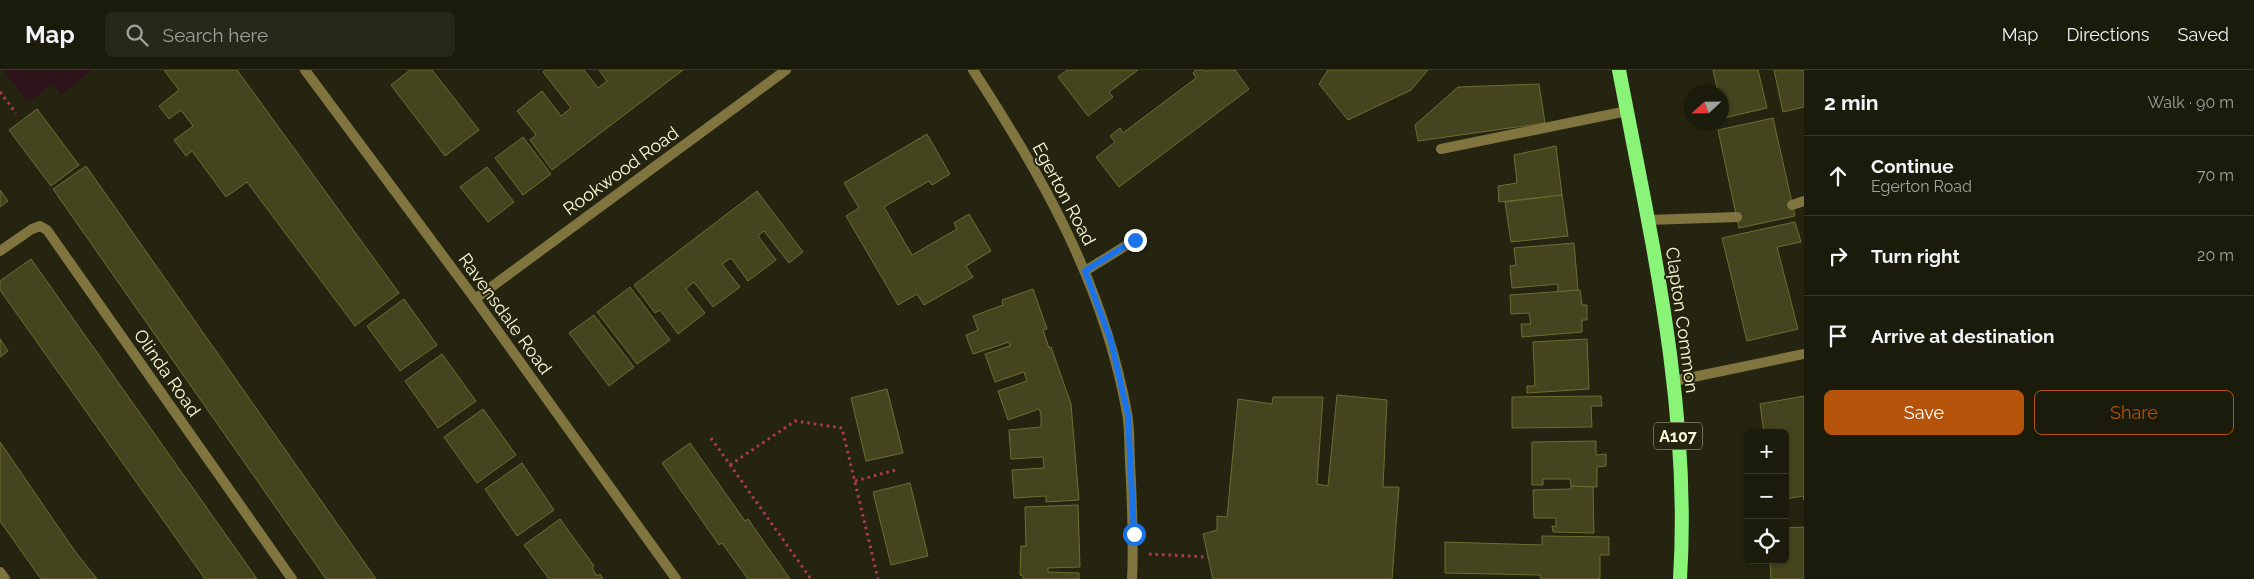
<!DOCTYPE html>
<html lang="en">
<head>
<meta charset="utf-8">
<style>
  :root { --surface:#1b1b0c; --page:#28281a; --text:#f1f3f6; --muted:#a0a19d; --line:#39392d; --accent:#b45309 }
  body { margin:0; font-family:Raleway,sans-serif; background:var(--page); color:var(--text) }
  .controls { position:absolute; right:15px; bottom:15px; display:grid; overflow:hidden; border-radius:8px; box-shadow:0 1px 4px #0004 }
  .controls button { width:45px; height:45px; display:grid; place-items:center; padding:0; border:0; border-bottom:1px solid var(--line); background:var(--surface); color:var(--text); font:25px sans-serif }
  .compass { position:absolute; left:1684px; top:15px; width:45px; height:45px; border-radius:50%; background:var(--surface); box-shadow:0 1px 4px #0004; rotate:248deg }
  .stop { position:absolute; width:15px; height:15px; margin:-11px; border:4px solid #1a73e8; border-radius:50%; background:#fff }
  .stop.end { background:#1a73e8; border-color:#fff; box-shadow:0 1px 5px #0008 }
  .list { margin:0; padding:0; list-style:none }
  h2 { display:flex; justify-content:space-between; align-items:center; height:65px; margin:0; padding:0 20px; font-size:21px }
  h2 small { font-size:16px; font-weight:400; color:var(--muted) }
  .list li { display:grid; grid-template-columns:32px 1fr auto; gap:15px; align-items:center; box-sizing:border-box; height:80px; padding:0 20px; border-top:1px solid var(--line) }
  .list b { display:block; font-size:19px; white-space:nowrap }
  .list p { margin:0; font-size:16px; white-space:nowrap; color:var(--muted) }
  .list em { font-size:16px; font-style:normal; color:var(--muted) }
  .actions { display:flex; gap:10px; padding:15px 20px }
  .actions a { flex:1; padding:11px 0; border:1px solid var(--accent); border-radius:8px; text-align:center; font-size:18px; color:var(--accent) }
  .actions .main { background:var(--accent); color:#fff }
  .icon { flex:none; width:28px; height:28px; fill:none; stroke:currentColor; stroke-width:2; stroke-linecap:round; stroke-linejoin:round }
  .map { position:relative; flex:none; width:1804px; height:509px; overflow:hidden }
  header { display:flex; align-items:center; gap:30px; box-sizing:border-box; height:70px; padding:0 25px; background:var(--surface); border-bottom:1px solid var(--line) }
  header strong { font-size:24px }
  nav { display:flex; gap:28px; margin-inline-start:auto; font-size:18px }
  .search { width:350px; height:45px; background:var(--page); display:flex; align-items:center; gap:12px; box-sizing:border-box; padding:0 18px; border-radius:8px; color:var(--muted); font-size:19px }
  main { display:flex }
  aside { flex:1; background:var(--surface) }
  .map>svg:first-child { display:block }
</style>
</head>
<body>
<header>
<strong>Map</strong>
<div class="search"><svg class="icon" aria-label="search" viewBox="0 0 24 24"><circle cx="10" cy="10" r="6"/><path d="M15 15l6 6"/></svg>Search here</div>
<nav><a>Map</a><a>Directions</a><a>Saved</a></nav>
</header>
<main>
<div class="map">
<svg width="1804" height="509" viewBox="0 0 1804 509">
  <rect width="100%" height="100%" fill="#242410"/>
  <polygon fill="#2e141a" points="6,0 91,0 91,1 61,25 52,14 28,32 4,1"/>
  <g fill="#44441e" stroke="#6e6e32">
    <polygon points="164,0 237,0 399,223 355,256 247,112 226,127 192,81 186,86 174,70 193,56 181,40 169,49 159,36 179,20"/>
    <polygon points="410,0 432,0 479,60 445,86 391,15"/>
    <polygon points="545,0 584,0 598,18 607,11 599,0 683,0 552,100 530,70 536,65 517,41 542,21 561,46 571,38 543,2"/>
    <polygon points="1067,0 1138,0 1109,22 1113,27 1088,46 1058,7"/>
    <polygon points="1196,0 1206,0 1207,2 1211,0 1235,0 1249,19 1119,117 1096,87 1115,72 1110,66 1120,58 1123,63 1196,8 1193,3"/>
    <polygon points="1328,0 1428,0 1411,20 1348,50 1319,14"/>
    <polygon points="1713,0 1758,0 1767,38 1724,48 1722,22 1718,22"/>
    <polygon points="1774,0 1804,0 1804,37 1783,42"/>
    <polygon points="1539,14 1545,53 1418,71 1415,55 1458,17"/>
    <polygon points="37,39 79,95 51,116 9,60"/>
    <polygon points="1773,48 1795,146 1739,158 1718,60"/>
    <polygon points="927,64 950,104 932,115 929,111 884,137 912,185 957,159 954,153 969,144 991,181 966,196 973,207 924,235 917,224 898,235 846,146 859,138 844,113"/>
    <polygon points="523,67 551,104 523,125 495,88"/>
    <polygon points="1556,76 1562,125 1499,132 1498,116 1517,113 1514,85"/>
    <polygon points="86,96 376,509 326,509 53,119"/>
    <polygon points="487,97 514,132 488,152 460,117"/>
    <polygon points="0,120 8,131 0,137"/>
    <polygon points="757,121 803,182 789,193 764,161 758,166 776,190 748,211 731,188 722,194 740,217 713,237 694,212 686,219 705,243 678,264 660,240 655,243 634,215"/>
    <polygon points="1562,125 1568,166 1511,172 1505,132"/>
    <polygon points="1795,152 1801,172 1777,177 1798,259 1747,271 1722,168"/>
    <polygon points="1574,173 1578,220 1558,222 1558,214 1512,218 1510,196 1516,195 1514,178"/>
    <polygon points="31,189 257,509 205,509 0,220 0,211"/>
    <polygon points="630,217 670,270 637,294 597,242"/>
    <polygon points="1033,219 1047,259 1043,260 1049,278 1051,277 1071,334 1079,430 1046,432 1046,426 1014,428 1012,400 1044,398 1043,387 1011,389 1009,360 1041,357 1041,344 1039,339 1008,350 998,321 1027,311 1024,302 995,312 985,284 1010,276 1009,272 973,284 966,265 978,260 973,246 1003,235 1002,230"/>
    <polygon points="1580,220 1582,235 1587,235 1587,250 1582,250 1582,262 1522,267 1521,254 1531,254 1529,243 1511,244 1510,225"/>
    <polygon points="404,229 437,275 400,301 367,256"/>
    <polygon points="594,245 634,297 609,316 569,263"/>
    <polygon points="0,269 8,281 0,287"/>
    <polygon points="1587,269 1589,319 1527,323 1527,316 1535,316 1533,272"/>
    <polygon points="442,284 476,331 438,358 405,311"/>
    <polygon points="887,319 903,383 866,391 851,328"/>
    <polygon points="1337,325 1387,330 1383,417 1399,417 1392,509 1213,509 1203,464 1217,460 1217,446 1227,447 1238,329 1272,334 1273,327 1323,327 1317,414 1328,416"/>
    <polygon points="1601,326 1602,336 1591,336 1592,357 1512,358 1512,327"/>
    <polygon points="1804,326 1804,430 1803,426 1785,429 1785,363 1764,363 1760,334"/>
    <polygon points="483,339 516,385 477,413 444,367"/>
    <polygon points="1596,371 1596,385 1606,384 1606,396 1597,397 1597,417 1571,416 1570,409 1543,409 1543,415 1532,415 1532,372"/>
    <polygon points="0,372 74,480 97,509 41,509 0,451"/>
    <polygon points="690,373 745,451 748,449 790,509 748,509 722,473 719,475 662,393"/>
    <polygon points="522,393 554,440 517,466 485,419"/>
    <polygon points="910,413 928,486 891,495 873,422"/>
    <polygon points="1571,416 1593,417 1594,463 1553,462 1552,456 1556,457 1556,448 1534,448 1533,420 1571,419"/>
    <polygon points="1078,435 1080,497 1048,498 1048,502 1079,503 1079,509 1023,509 1023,506 1020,505 1021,476 1026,476 1025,437"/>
    <polygon points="560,449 594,496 592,498 597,506 600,504 603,509 549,509 524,475"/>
    <polygon points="1804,457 1804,509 1771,509 1770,490 1785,490 1785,458"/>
    <polygon points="1542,466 1609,467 1609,485 1600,485 1600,509 1541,509 1540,505 1445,503 1445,472 1542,475"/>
  </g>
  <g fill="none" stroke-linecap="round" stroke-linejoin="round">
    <g stroke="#af3857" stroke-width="3" stroke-dasharray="2.5 4" stroke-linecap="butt">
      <polyline points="0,22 16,43"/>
      <polyline points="711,368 811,509"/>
      <polyline points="730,395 795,351 842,358 878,509"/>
      <polyline points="855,411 899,399"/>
      <polyline points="1149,484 1208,487"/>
    </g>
    <g stroke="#80753f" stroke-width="10">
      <polyline points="1441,79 1627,41"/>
      <polyline points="1792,135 1804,131"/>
      <polyline points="1648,150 1737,147"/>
      <polyline points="1085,201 1135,170"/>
    </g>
    <g stroke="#80753f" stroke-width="10">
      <polyline points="305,0 475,229 676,509"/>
      <path d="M973 0C1043 107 1104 215 1127 343 1130 358 1129 376 1130 392 1132 431 1134 470 1132 509"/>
      <polyline points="0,181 32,159 40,156 47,160 292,509"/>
      <polyline points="475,229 786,0"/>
      <polyline points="1674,311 1804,284"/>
      <polyline points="0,502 5,509"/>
    </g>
    <path stroke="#89f478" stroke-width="14" d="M1619 0C1651 168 1691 337 1680 509"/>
  </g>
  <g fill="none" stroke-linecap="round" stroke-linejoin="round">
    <polyline stroke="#1a73e8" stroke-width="6" points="1134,464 1128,345 1111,271 1085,201 1135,170"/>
  </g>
  <g text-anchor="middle" stroke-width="4" stroke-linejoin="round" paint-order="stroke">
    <rect fill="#242410" stroke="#bbb99b" stroke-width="1" x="1654" y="352.5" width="48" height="27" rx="4"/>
    <g font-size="16" font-weight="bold" fill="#fcf9d6">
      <text x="1678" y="372">A107</text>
    </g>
    <g font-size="18" fill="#fcf9d6" stroke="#242410">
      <text transform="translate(621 101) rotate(-36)" y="6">Rookwood Road</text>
      <text transform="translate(1064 124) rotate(62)" y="6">Egerton Road</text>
      <text transform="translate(505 244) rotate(54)" y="6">Ravensdale Road</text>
      <text transform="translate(1682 250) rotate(82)" y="6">Clapton Common</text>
      <text transform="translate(167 303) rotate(55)" y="6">Olinda Road</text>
    </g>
  </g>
</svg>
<div class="controls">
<button>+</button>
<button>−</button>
<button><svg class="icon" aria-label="locate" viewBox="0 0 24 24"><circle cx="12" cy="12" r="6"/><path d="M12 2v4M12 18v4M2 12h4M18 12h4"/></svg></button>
</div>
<svg class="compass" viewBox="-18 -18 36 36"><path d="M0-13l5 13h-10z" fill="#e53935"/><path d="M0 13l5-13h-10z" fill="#a0a19d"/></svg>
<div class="stop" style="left:1134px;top:464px"></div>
<div class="stop end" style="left:1135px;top:170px"></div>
</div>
<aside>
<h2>2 min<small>Walk · 90 m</small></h2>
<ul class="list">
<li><svg class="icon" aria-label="ahead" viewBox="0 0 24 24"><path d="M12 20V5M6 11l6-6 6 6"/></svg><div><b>Continue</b><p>Egerton Road</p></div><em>70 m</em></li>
<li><svg class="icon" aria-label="right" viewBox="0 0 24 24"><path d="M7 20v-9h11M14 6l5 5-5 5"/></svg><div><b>Turn right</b></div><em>20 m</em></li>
<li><svg class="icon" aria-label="arrive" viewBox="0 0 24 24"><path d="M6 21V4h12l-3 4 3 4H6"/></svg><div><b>Arrive at destination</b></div></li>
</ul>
<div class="actions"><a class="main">Save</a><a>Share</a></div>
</aside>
</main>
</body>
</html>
